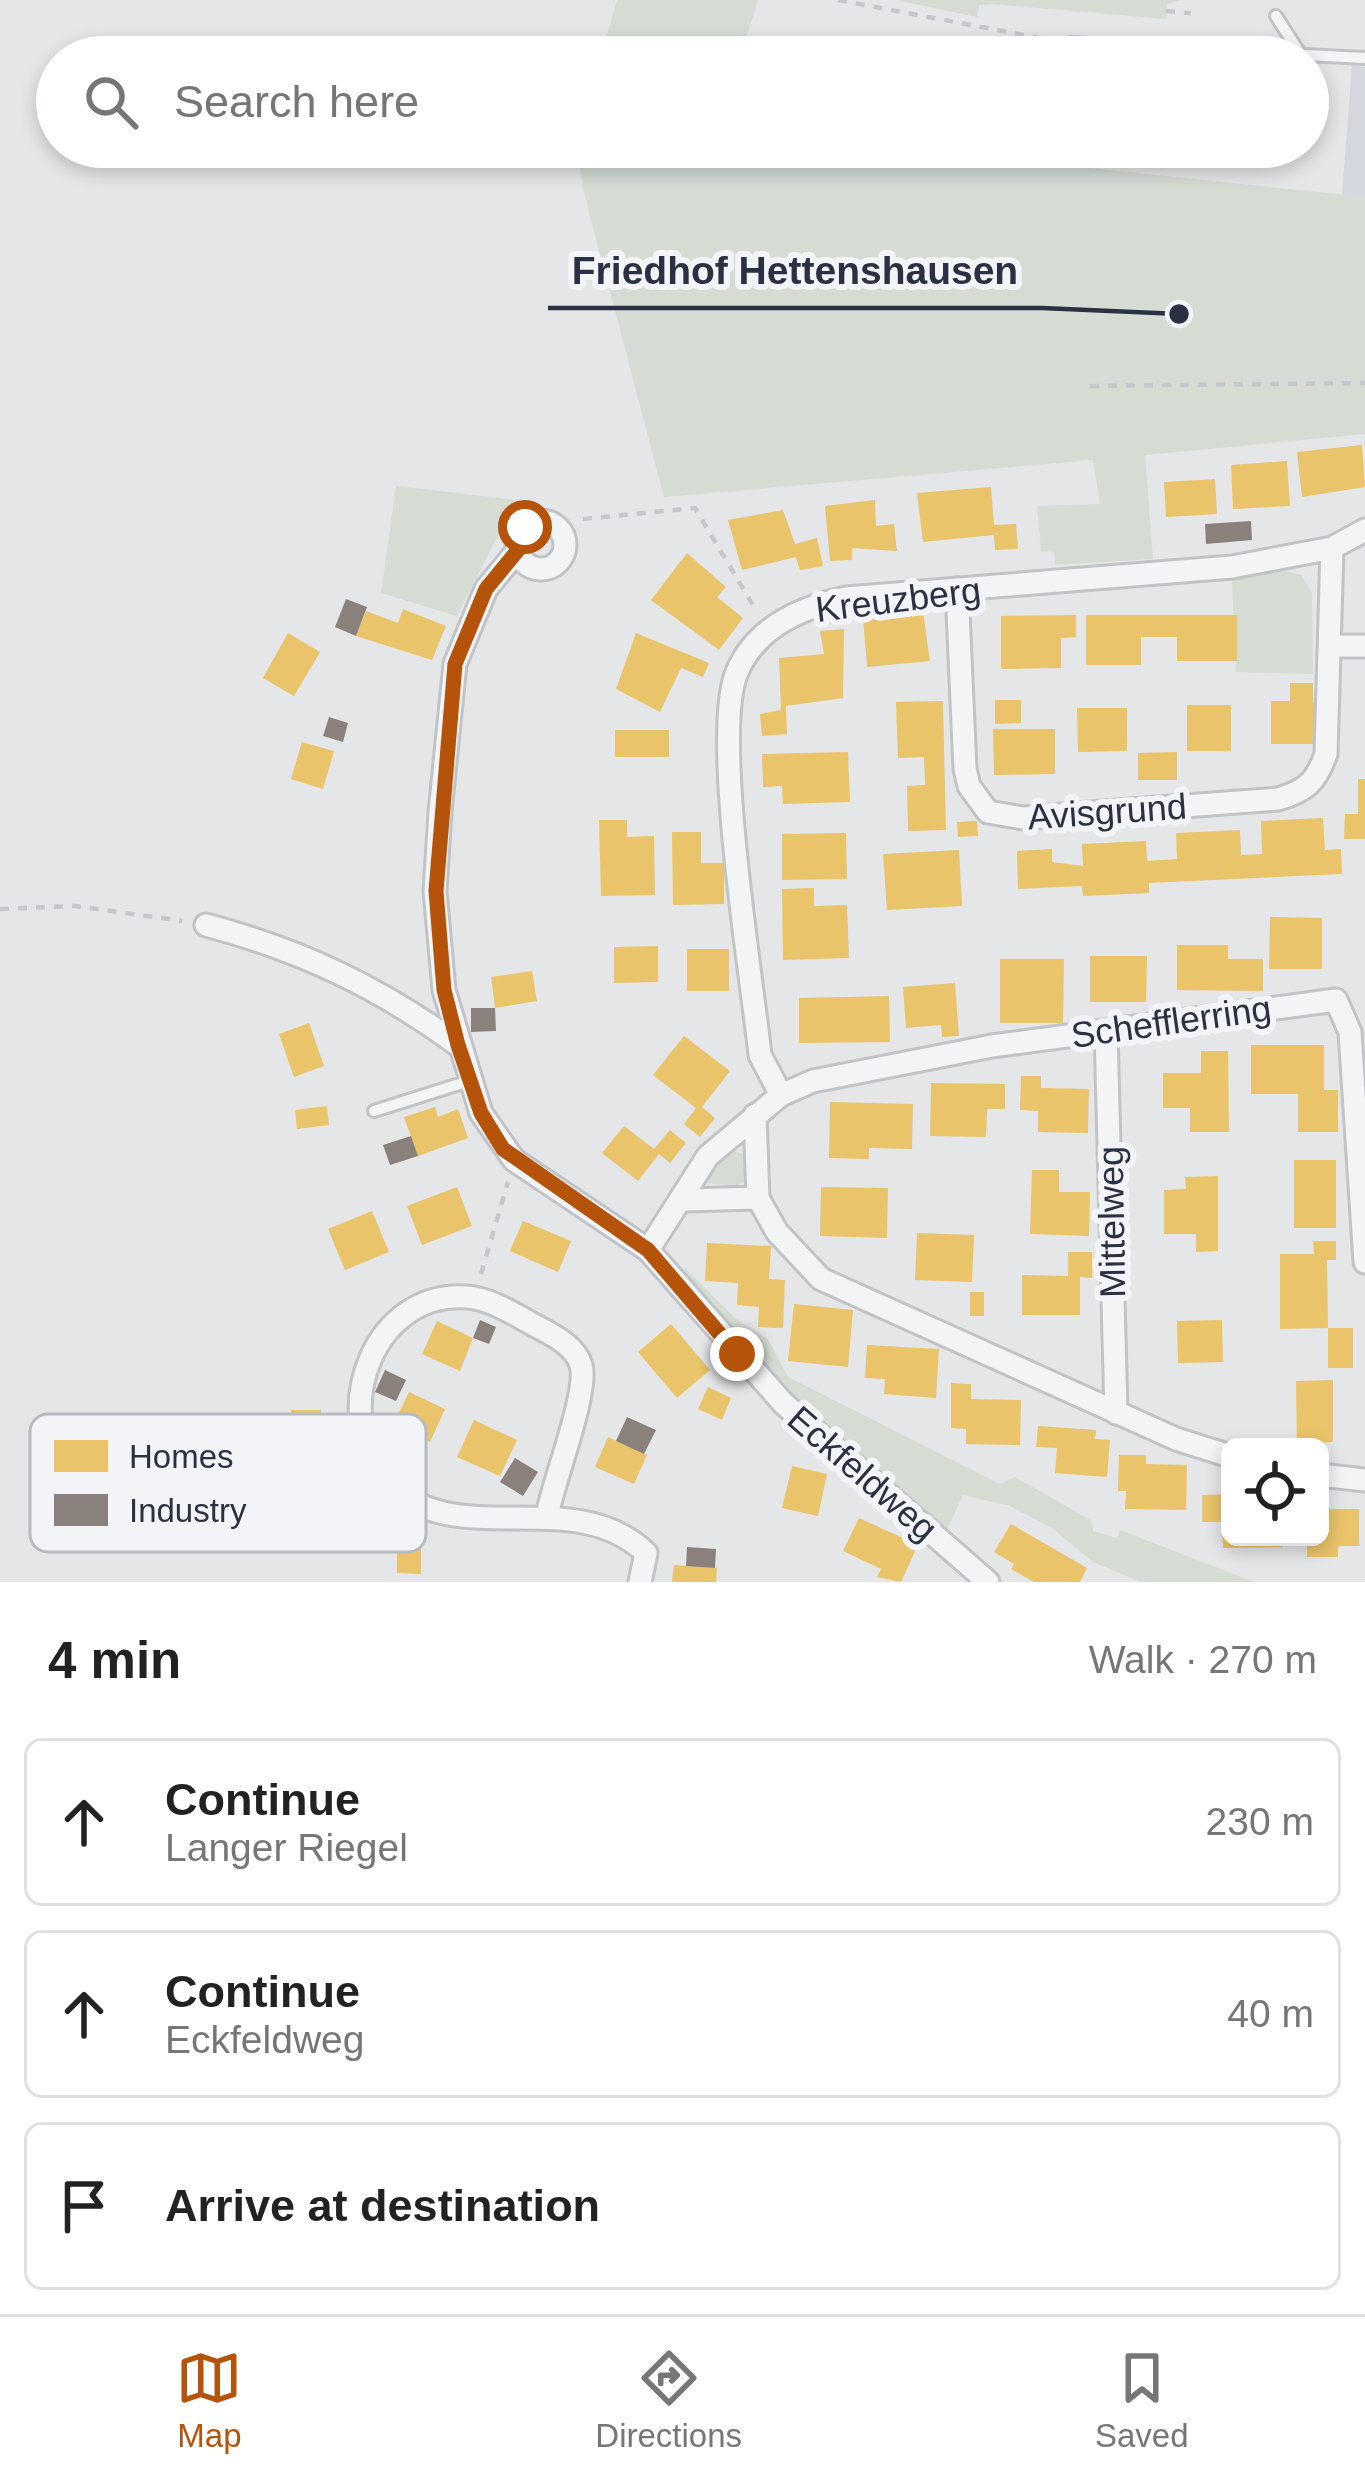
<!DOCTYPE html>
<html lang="en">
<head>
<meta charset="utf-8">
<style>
  :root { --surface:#fff; --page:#f6f6f6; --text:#222; --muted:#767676; --line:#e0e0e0; --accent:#b45309 }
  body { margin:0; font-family:Helvetica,sans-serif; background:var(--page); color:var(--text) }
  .controls { position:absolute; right:36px; bottom:36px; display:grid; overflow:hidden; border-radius:18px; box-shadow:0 6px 18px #0003 }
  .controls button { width:108px; height:108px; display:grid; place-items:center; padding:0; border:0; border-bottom:3px solid var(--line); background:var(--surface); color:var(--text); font:60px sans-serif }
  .stop { position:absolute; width:36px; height:36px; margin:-27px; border:9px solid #b45309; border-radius:50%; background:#fff }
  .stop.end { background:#b45309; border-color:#fff; box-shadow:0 3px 12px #0008 }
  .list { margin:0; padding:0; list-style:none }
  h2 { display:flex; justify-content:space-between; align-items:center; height:156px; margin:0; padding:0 48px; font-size:51px }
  h2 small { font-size:39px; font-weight:400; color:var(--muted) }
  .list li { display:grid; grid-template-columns:78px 1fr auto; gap:36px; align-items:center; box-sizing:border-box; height:168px; margin:0 24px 24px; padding:0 24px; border:3px solid var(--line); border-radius:18px }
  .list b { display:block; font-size:45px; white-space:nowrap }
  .list p { margin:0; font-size:39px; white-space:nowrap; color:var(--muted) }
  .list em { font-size:39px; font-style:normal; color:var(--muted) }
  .icon { flex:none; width:66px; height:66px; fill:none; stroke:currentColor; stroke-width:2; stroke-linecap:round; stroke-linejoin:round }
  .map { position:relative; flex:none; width:1365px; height:1582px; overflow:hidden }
  .search { position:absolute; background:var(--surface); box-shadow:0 6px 18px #0003; left:36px; right:36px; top:36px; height:132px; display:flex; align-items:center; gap:30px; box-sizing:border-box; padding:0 42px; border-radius:66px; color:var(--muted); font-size:45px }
  .sheet { height:732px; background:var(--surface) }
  nav { display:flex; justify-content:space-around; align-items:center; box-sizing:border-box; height:168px; border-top:3px solid var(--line); background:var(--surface); font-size:33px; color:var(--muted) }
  nav a { display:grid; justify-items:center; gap:6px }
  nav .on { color:var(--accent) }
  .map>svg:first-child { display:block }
</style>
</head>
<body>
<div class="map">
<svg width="1365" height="1582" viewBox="0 0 1365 1582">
  <rect width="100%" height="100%" fill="#e4e6e8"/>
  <polygon fill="#d4d7dd" points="1352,65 1365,67 1365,197 1342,195"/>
  <g fill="#d4dcd4">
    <polygon points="617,0 758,0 740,57 601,57"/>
    <polygon points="896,0 1181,0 1167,4 1166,19 992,4 979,5 977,17"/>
    <polygon points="578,147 894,147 1365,197 1365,434 1145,455 1153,559 1055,565 1054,552 1041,551 1037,506 1100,504 1093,460 664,497 583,189"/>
    <polygon points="396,486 516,500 457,616 381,593"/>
    <polygon points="1287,571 1301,575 1312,593 1313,674 1236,672 1232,578"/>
    <polygon points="729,1150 743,1154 748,1179 736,1186 706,1183 708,1171"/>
    <polygon points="685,1268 736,1319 768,1339 788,1377 1000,1484 1015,1477 1092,1521 1093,1531 1117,1538 1120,1530 1254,1582 1141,1582 1093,1562 1052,1528 1010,1506 963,1495 947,1530 778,1388 712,1307 689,1291"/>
  </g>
  <g fill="#e9c46a">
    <polygon points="1362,445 1365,487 1302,497 1297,452"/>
    <polygon points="1287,461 1290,506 1233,509 1231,465"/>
    <polygon points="1215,479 1217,514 1166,517 1164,482"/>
    <polygon points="991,487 994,525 1016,524 1018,549 995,550 994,535 923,542 917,493"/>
    <polygon points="875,500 876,526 894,524 897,551 852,548 852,560 830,561 825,506"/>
    <polygon points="783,510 795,544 817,538 823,566 800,570 796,557 742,570 728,520"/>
    <polygon points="687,553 726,587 717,597 743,618 719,650 651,600"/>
    <polygon points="403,609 446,626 432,660 356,636 366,611 398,623"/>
    <polygon points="923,612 930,661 867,667 863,617"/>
    <polygon points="1076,615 1076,637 1061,638 1061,668 1001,669 1001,616"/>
    <polygon points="1086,615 1237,615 1237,661 1177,661 1177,637 1141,637 1141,665 1086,665"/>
    <polygon points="844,629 843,698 786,706 787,734 762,736 760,714 781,710 779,658 824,654 820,631"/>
    <polygon points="288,633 320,652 294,696 263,678"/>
    <polygon points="636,633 709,663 703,677 681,668 660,712 616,689"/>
    <polygon points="1290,683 1313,683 1313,702 1320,702 1319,744 1271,744 1271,701 1290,701"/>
    <polygon points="995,700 1021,700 1021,723 995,724"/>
    <polygon points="943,701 946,830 908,831 907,786 925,785 924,757 898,758 896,702"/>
    <rect x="1187" y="705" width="44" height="46"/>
    <polygon points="1077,708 1127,708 1127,751 1078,752"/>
    <polygon points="993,729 1055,729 1055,774 994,775"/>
    <rect x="615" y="730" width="54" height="27"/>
    <polygon points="302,742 334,751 323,789 291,779"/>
    <polygon points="848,752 850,802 783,804 782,786 763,787 762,754"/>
    <polygon points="1177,752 1177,780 1138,780 1138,753"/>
    <polygon points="1358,779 1365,779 1365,839 1344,839 1345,814 1358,814"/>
    <polygon points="1323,818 1325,850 1341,849 1342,874 1149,883 1149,893 1083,896 1082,886 1018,889 1017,851 1052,849 1052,862 1083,866 1082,844 1146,841 1147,861 1177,859 1176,833 1240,830 1241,855 1262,854 1261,821"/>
    <polygon points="599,820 627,820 627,837 654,836 655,895 601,896"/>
    <polygon points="977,821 978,836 958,837 957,822"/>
    <polygon points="672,832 701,832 701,863 724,863 724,904 673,905"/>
    <polygon points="846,833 847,879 782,880 782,834"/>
    <polygon points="959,850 962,906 887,910 883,854"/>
    <polygon points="814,888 814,906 847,905 849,958 783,960 782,889"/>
    <polygon points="1270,917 1322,918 1322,969 1269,969"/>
    <polygon points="1177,945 1228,945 1228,959 1263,959 1263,991 1177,990"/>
    <polygon points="658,946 658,982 614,983 614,947"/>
    <rect x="687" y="949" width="42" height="42"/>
    <polygon points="1090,956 1147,956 1146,1002 1090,1002"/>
    <polygon points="1000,959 1064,959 1063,1023 1000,1023"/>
    <polygon points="532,971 537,1001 495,1008 491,977"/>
    <polygon points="955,983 959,1036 942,1037 941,1025 906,1028 903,987"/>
    <polygon points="889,996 890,1042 799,1043 799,998"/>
    <polygon points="309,1023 324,1066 294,1077 279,1034"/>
    <polygon points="684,1036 730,1071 702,1107 715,1118 700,1137 684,1124 696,1108 653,1075"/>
    <polygon points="1251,1045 1324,1045 1324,1090 1338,1090 1338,1132 1298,1132 1298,1094 1251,1094"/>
    <polygon points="1201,1051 1228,1051 1229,1132 1190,1132 1190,1108 1163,1108 1163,1073 1201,1073"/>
    <polygon points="1021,1076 1041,1076 1041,1088 1089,1089 1088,1133 1038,1132 1038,1111 1020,1110"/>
    <polygon points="931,1083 1005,1084 1005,1109 987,1109 986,1137 930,1136"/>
    <polygon points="830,1102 913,1104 912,1149 869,1148 869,1159 829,1158"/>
    <polygon points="327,1106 329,1125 297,1129 295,1110"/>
    <polygon points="435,1107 438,1117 458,1109 468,1138 418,1156 404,1117"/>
    <polygon points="624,1126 654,1149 670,1130 686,1143 670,1163 659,1154 638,1181 602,1153"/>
    <rect x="1294" y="1160" width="42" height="68"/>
    <polygon points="1032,1170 1059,1170 1059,1192 1090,1192 1089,1236 1030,1234"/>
    <polygon points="1218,1176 1218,1251 1196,1252 1196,1234 1164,1234 1164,1190 1186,1189 1185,1177"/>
    <polygon points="457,1187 472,1226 422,1245 407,1206"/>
    <polygon points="821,1187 888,1188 887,1238 820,1236"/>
    <polygon points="372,1211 389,1252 345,1270 328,1229"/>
    <polygon points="523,1221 571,1241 558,1272 510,1251"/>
    <polygon points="917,1233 974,1235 972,1282 915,1280"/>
    <polygon points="1313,1241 1336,1241 1336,1260 1327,1260 1328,1328 1280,1329 1280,1254 1314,1254"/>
    <polygon points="707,1243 771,1246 769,1279 785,1280 783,1328 758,1327 759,1307 737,1305 738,1283 705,1281"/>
    <polygon points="1068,1252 1092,1252 1092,1278 1080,1277 1080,1315 1022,1315 1022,1275 1068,1276"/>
    <rect x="970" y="1292" width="14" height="24"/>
    <polygon points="794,1304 853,1310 848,1367 788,1361"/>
    <polygon points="1222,1320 1223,1362 1178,1363 1177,1321"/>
    <polygon points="437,1321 473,1338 460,1371 422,1354"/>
    <polygon points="671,1324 710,1370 677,1398 638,1352"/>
    <rect x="1328" y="1328" width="25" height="40"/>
    <polygon points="867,1345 939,1349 936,1398 884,1394 885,1379 865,1378"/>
    <polygon points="1333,1380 1333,1442 1297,1443 1296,1381"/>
    <polygon points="951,1383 971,1384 971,1399 1021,1400 1020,1445 966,1444 966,1429 951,1428"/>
    <polygon points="708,1387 731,1398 722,1420 698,1409"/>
    <polygon points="409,1392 445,1409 430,1442 393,1425"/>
    <polygon points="291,1410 321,1410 321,1434 331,1434 332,1477 284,1477 283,1435 291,1435"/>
    <polygon points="474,1420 517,1440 500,1476 457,1457"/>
    <polygon points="1038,1426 1096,1430 1095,1439 1110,1440 1107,1477 1055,1473 1057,1448 1036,1447"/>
    <polygon points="608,1437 647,1455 634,1484 595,1467"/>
    <polygon points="1119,1455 1146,1455 1146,1464 1187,1465 1186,1510 1125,1509 1126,1491 1118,1491"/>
    <polygon points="792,1466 827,1474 818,1516 782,1508"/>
    <polygon points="1230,1494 1230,1537 1283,1537 1283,1547 1223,1548 1222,1522 1202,1522 1202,1495"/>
    <polygon points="384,1509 421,1535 421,1574 397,1573 397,1545 374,1529"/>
    <polygon points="1320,1509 1359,1509 1359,1546 1338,1546 1338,1557 1307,1557 1307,1537 1320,1537"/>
    <polygon points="859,1518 918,1545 901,1582 877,1577 881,1569 843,1551"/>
    <polygon points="1011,1524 1087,1568 1080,1582 1034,1582 1011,1569 1014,1564 994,1552"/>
    <polygon points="674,1565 717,1568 716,1582 672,1582"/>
  </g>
  <g fill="#8a817c">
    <polygon points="1251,521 1252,540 1206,544 1205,524"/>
    <polygon points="346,599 367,607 356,636 335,627"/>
    <polygon points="329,717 348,723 343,742 323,736"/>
    <polygon points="471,1008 495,1008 496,1031 471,1032"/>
    <polygon points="411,1136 418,1156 390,1165 383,1145"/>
    <polygon points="480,1320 496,1327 489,1344 473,1338"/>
    <polygon points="385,1370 406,1380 396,1401 375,1392"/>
    <polygon points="627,1417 656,1430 644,1454 616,1441"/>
    <polygon points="515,1458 538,1472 523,1496 500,1482"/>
    <polygon points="687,1547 716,1549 715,1568 686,1566"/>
  </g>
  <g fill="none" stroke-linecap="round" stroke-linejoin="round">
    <defs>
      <g id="service">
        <polyline points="1276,16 1299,52"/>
        <polyline points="1071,43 1365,58"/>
        <polyline points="374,1111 469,1081"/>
      </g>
      <g id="minor">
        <circle cx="541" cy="545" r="24"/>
        <polyline points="518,550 486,589 455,664 440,812 435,891 444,990 481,1113 514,1160 648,1250 784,1404 988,1582"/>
        <path d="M957 589 965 769 969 786 988 812 1023 818 1278 799C1306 791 1316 782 1326 754L1332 548"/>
        <polyline points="1330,646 1365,646"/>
        <path d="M206 925C300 950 379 987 458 1045"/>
        <polyline points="1106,1031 1116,1413"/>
        <path d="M781 1095 760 1055C752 978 711 732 737 672 756 627 802 607 846 598L1232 567 1332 548 1365 530"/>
        <polyline points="758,1198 777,1232 821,1279 1176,1439 1230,1456"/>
        <polyline points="684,1200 758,1198 755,1115"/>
        <polyline points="648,1250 708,1156 781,1095 813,1081 992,1046 1336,1000 1350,1032 1365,1262"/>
        <polyline points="1320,1475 1365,1480"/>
        <path d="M547 1516C553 1482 589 1391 581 1365 575 1345 551 1334 534 1325 514 1314 489 1298 466 1297 374 1291 330 1410 383 1477 449 1557 571 1481 646 1553L640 1582"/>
      </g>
    </defs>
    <use href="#service" stroke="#c1c3c6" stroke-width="16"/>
    <use href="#minor" stroke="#c1c3c6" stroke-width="27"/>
    <g stroke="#c6c7cc" stroke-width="4.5" stroke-dasharray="9 9" stroke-linecap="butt">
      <polyline points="838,0 1056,41"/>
      <polyline points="1166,11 1191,13"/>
      <polyline points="1090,386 1365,383"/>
      <polyline points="583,519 695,508 757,612"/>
      <polyline points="0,909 75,906 182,921"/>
      <polyline points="481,1274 508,1182"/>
    </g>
    <use href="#service" stroke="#f3f4f6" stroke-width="10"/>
    <use href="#minor" stroke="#f3f4f6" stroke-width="21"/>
  </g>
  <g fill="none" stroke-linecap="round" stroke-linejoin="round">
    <polyline stroke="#b45309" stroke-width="15" points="525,527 518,550 486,589 455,664 436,891 444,990 458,1045 481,1113 503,1149 648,1250 737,1354"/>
  </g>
  <g text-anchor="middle" stroke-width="12" stroke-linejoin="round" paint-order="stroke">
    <g font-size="36" fill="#2b3142" stroke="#f2f4f8">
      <text transform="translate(898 599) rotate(-7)" y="13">Kreuzberg</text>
      <text transform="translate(1107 811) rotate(-4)" y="13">Avisgrund</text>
      <text transform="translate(1171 1021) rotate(-8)" y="13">Schefflerring</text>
      <text transform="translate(1111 1222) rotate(-91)" y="13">Mittelweg</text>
      <text transform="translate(863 1473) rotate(41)" y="13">Eckfeldweg</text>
    </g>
  </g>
  <rect x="30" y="1414" width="396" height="138" rx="18" fill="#f2f4f8" stroke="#b6bac1" stroke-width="3"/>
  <rect x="54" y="1440" width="54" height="32" fill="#e9c46a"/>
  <rect x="54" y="1494" width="54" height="32" fill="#8a817c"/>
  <g font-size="33" fill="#2b3142">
    <text x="129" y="1468">Homes</text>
    <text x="129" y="1522">Industry</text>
  </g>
  <path fill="none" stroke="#2b3142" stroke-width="4.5" d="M1179 314L1042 308H548"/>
  <circle fill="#2b3142" stroke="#f2f4f8" stroke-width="4.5" cx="1179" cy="314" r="12"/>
  <g font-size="39" text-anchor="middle" font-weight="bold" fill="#2b3142" stroke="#f2f4f8" stroke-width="12" stroke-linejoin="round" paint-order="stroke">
    <text x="795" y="284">Friedhof Hettenshausen</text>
  </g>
</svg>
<div class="controls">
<button><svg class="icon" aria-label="locate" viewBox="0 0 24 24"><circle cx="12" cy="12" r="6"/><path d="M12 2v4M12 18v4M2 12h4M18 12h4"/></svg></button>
</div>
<div class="stop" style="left:525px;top:527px"></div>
<div class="stop end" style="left:737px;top:1354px"></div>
<div class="search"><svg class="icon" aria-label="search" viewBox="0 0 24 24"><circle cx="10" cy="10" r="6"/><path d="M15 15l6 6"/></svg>Search here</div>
</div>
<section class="sheet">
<h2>4 min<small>Walk · 270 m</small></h2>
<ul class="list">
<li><svg class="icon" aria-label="ahead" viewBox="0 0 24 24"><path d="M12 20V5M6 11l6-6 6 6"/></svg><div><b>Continue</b><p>Langer Riegel</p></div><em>230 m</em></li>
<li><svg class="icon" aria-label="ahead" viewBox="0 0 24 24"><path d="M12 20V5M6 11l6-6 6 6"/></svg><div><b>Continue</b><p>Eckfeldweg</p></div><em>40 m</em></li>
<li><svg class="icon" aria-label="arrive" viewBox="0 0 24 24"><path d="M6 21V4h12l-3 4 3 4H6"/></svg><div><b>Arrive at destination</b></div></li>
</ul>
</section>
<nav>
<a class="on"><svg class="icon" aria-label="map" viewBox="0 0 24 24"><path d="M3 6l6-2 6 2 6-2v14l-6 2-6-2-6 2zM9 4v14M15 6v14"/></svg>Map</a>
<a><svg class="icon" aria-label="directions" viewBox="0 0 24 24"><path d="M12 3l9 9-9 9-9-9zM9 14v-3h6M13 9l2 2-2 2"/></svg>Directions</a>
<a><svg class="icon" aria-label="saved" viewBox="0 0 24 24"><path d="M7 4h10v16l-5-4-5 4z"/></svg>Saved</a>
</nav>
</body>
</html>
